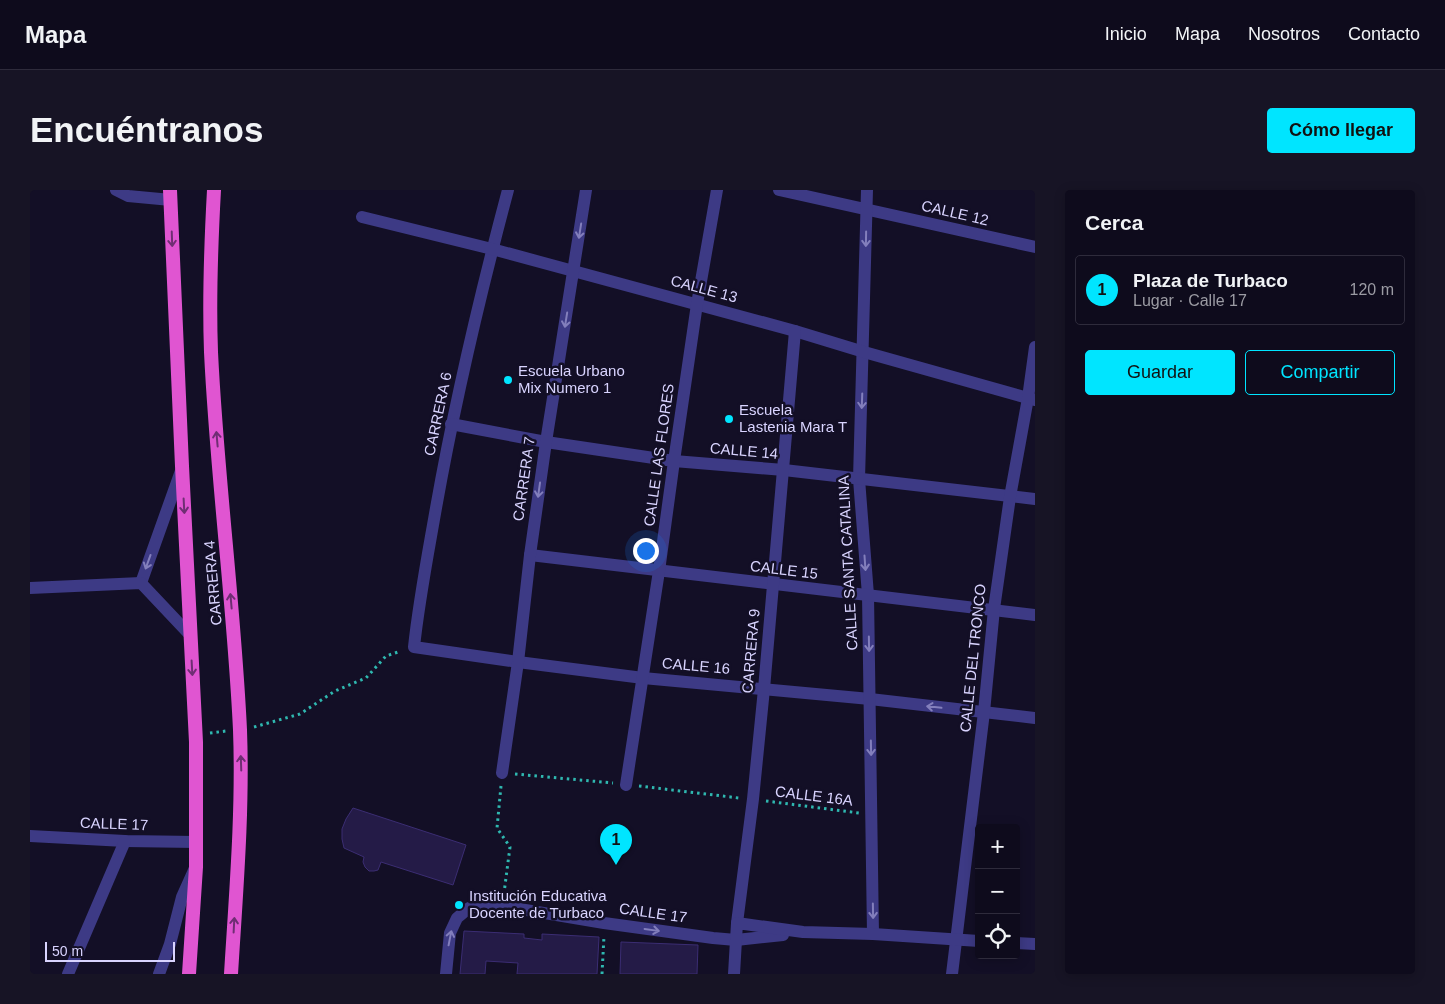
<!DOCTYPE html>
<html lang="es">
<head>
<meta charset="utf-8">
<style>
  :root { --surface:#0e0b1c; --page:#171425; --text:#f1f3f6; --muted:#9b9ba3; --line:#2e2b3b; --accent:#00e5ff }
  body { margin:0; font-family:Helvetica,sans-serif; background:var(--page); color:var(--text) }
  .controls { position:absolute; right:15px; bottom:15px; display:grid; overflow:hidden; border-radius:5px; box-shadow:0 2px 12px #0003 }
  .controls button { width:45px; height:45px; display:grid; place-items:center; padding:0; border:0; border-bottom:1px solid var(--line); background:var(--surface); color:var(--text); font:25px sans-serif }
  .scale { position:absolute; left:15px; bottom:12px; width:130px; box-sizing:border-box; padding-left:5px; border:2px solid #d9d4ff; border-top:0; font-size:14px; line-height:18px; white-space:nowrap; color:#d9d4ff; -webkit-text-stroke:4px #130f26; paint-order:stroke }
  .you { position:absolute; left:615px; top:360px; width:18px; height:18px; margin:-12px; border:4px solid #fff; border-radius:50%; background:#1a73e8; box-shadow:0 0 0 8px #1a73e833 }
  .badge { display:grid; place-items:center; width:32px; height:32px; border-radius:50%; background:var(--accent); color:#111; font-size:16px; font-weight:700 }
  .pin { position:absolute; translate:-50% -41px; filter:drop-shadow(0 1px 2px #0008) }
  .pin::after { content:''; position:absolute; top:26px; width:18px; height:15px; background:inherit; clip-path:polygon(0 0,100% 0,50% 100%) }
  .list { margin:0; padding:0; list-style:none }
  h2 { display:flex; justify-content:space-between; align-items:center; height:65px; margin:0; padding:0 20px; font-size:21px }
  h2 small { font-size:16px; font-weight:400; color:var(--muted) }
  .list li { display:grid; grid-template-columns:32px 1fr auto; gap:15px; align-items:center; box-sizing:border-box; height:70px; margin:0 10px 10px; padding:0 10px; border:1px solid var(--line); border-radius:5px }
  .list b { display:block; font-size:19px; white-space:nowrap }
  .list p { margin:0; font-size:16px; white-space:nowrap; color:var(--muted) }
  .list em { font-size:16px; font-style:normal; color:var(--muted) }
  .actions { display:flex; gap:10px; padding:15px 20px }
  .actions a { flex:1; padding:11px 0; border:1px solid var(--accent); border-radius:5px; text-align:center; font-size:18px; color:var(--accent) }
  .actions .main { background:var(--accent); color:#111 }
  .icon { flex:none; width:28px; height:28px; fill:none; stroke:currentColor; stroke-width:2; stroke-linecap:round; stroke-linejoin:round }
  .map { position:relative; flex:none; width:1005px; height:784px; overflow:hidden; border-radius:5px }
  header { display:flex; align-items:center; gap:30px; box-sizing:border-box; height:70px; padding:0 25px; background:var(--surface); border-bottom:1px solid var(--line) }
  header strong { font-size:24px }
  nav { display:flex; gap:28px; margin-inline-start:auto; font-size:18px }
  .intro { display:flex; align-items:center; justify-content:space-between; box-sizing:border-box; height:120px; padding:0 30px }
  h1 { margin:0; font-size:35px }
  .button { padding:12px 22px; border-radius:5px; background:var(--accent); color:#111; font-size:18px; font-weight:700 }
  main { display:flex; gap:30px; padding:0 30px }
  aside { flex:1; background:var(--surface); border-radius:5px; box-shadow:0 2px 12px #0003 }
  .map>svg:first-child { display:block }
</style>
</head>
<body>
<header>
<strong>Mapa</strong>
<nav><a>Inicio</a><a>Mapa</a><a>Nosotros</a><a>Contacto</a></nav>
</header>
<div class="intro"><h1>Encuéntranos</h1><a class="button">Cómo llegar</a></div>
<main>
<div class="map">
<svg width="1005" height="784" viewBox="0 0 1005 784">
  <rect width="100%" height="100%" fill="#130f26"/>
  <g fill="#241b47" stroke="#3b2d73">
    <polygon points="323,618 436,655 423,695 351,672 348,680 344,681 339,681 335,677 333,672 334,667 314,658 312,649 312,639 316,629"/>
    <polygon points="434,741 494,744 494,748 512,750 512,744 569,747 567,784 487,784 488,773 456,771 455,784 430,784"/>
    <polygon points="591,752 668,755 667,784 590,784"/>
  </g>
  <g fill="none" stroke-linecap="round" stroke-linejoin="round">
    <g stroke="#2fb8b0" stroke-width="3" stroke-dasharray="2.5 4" stroke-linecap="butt">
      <polyline points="224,537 270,524 305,501 336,488 356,466 371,461"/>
      <polyline points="180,543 196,541"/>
      <polyline points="485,584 583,593"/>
      <polyline points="471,596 467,638 480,657 474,703"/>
      <polyline points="609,596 709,608"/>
      <polyline points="736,611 829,623"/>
      <polyline points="572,784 574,746"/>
    </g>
    <g stroke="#3d3a85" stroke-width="12">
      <polyline points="86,0 98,6 141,10"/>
      <path d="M478 0C450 105 425 211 406 318 398 364 389 410 384 457L488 472 613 488 840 509 1005 528"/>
      <polyline points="749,0 1005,57"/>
      <polyline points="837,0 829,289 838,405 843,744"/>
      <polyline points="332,27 462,59 765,141 834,162 1005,210"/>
      <polyline points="421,234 516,252 644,271 754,280 1005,309"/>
      <polyline points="500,365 1005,425"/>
      <polyline points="111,393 152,278"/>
      <polyline points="0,398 111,393 161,446"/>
      <polyline points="472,583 488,472 500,365 516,252 556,0"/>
      <polyline points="596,595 629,381 644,271 667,114 687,0"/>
      <polyline points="0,646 95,651 166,652"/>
      <polyline points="707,733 723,609 734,499 765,141"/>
      <polyline points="38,784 95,651"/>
      <polyline points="416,784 420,743 427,728 439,718 453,714 472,716 574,733 683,748 706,750"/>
      <polyline points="922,784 954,522 964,419 980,307 998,208 1005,157"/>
    </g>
    <g stroke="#3d3a85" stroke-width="12">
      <polyline points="706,750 753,745"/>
      <polyline points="986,753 1005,754"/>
      <polyline points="129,784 140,754 152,707 165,678"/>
      <polyline points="704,784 707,733 773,742 843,744 949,751"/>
    </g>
    <g stroke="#e055d1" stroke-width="14">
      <polyline points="140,0 152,276 166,552 166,677 159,784"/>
      <path d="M184 0C181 54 179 108 181 162 187 288 204 413 210 540 213 621 206 703 201 784"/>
    </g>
  </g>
  <defs><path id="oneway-shaft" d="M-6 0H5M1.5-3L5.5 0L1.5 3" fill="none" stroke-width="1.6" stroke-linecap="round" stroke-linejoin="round" transform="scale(1.25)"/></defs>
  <g stroke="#837fbc">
    <use href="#oneway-shaft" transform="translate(550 41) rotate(99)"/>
    <use href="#oneway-shaft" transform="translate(836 49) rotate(91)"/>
    <use href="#oneway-shaft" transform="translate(536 130) rotate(99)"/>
    <use href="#oneway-shaft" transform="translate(832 211) rotate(92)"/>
    <use href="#oneway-shaft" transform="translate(509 300) rotate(98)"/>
    <use href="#oneway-shaft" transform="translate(118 372) rotate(110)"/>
    <use href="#oneway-shaft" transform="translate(835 373) rotate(86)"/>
    <use href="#oneway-shaft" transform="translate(839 454) rotate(89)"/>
    <use href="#oneway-shaft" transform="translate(904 517) rotate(-174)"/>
    <use href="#oneway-shaft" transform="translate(841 558) rotate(89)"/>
    <use href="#oneway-shaft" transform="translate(843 721) rotate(89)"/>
    <use href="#oneway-shaft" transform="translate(622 740) rotate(8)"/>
    <use href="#oneway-shaft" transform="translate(420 748) rotate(-79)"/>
  </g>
  <g stroke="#6f2e73">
    <use href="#oneway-shaft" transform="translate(142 49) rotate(88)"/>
    <use href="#oneway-shaft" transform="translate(187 249) rotate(-95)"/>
    <use href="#oneway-shaft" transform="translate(154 316) rotate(87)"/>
    <use href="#oneway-shaft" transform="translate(201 411) rotate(-95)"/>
    <use href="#oneway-shaft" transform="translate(162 478) rotate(87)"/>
    <use href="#oneway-shaft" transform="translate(211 573) rotate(-92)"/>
    <use href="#oneway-shaft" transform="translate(204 735) rotate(-87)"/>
  </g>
  <g fill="#00e5ff" stroke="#130f26" stroke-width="2">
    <circle cx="478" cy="190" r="5"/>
    <circle cx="699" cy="229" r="5"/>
    <circle cx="429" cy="715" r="5"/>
  </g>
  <g text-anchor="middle" stroke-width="5" stroke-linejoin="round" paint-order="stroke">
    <g font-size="15" fill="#d9d4ff" stroke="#130f26">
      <text transform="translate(925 23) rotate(13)" y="5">CALLE 12</text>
      <text transform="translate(674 99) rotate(15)" y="5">CALLE 13</text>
      <text transform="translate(408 224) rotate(-78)" y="5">CARRERA 6</text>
      <text transform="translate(714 261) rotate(5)" y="5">CALLE 14</text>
      <text transform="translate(629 265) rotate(-82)" y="5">CALLE LAS FLORES</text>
      <text transform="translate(494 289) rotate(-82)" y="5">CARRERA 7</text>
      <text transform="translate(818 373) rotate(-93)" y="5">CALLE SANTA CATALINA</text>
      <text transform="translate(754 380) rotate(7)" y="5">CALLE 15</text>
      <text transform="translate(183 393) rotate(-95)" y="5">CARRERA 4</text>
      <text transform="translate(721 461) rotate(-85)" y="5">CARRERA 9</text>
      <text transform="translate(943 468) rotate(-84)" y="5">CALLE DEL TRONCO</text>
      <text transform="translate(666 476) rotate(5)" y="5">CALLE 16</text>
      <text transform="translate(784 606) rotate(7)" y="5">CALLE 16A</text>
      <text transform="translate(84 634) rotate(2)" y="5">CALLE 17</text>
      <text transform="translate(623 723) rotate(8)" y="5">CALLE 17</text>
    </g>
    <g font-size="15" fill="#d9d4ff" stroke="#130f26" text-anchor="start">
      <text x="488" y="186">Escuela Urbano<tspan x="488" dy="17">Mix Numero 1</tspan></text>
      <text x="709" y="225">Escuela<tspan x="709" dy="17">Lastenia Mara T</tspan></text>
      <text x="439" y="711">Institución Educativa<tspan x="439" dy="17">Docente de Turbaco</tspan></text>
    </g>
  </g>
</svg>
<div class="controls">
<button>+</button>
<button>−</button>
<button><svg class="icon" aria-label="locate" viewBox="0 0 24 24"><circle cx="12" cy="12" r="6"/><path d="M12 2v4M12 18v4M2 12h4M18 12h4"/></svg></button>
</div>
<div class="scale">50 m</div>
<div class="you"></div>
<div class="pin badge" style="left:586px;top:675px">1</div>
</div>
<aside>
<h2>Cerca<small></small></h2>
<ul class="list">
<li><span class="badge">1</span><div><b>Plaza de Turbaco</b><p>Lugar · Calle 17</p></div><em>120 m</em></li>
</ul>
<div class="actions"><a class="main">Guardar</a><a>Compartir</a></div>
</aside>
</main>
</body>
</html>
